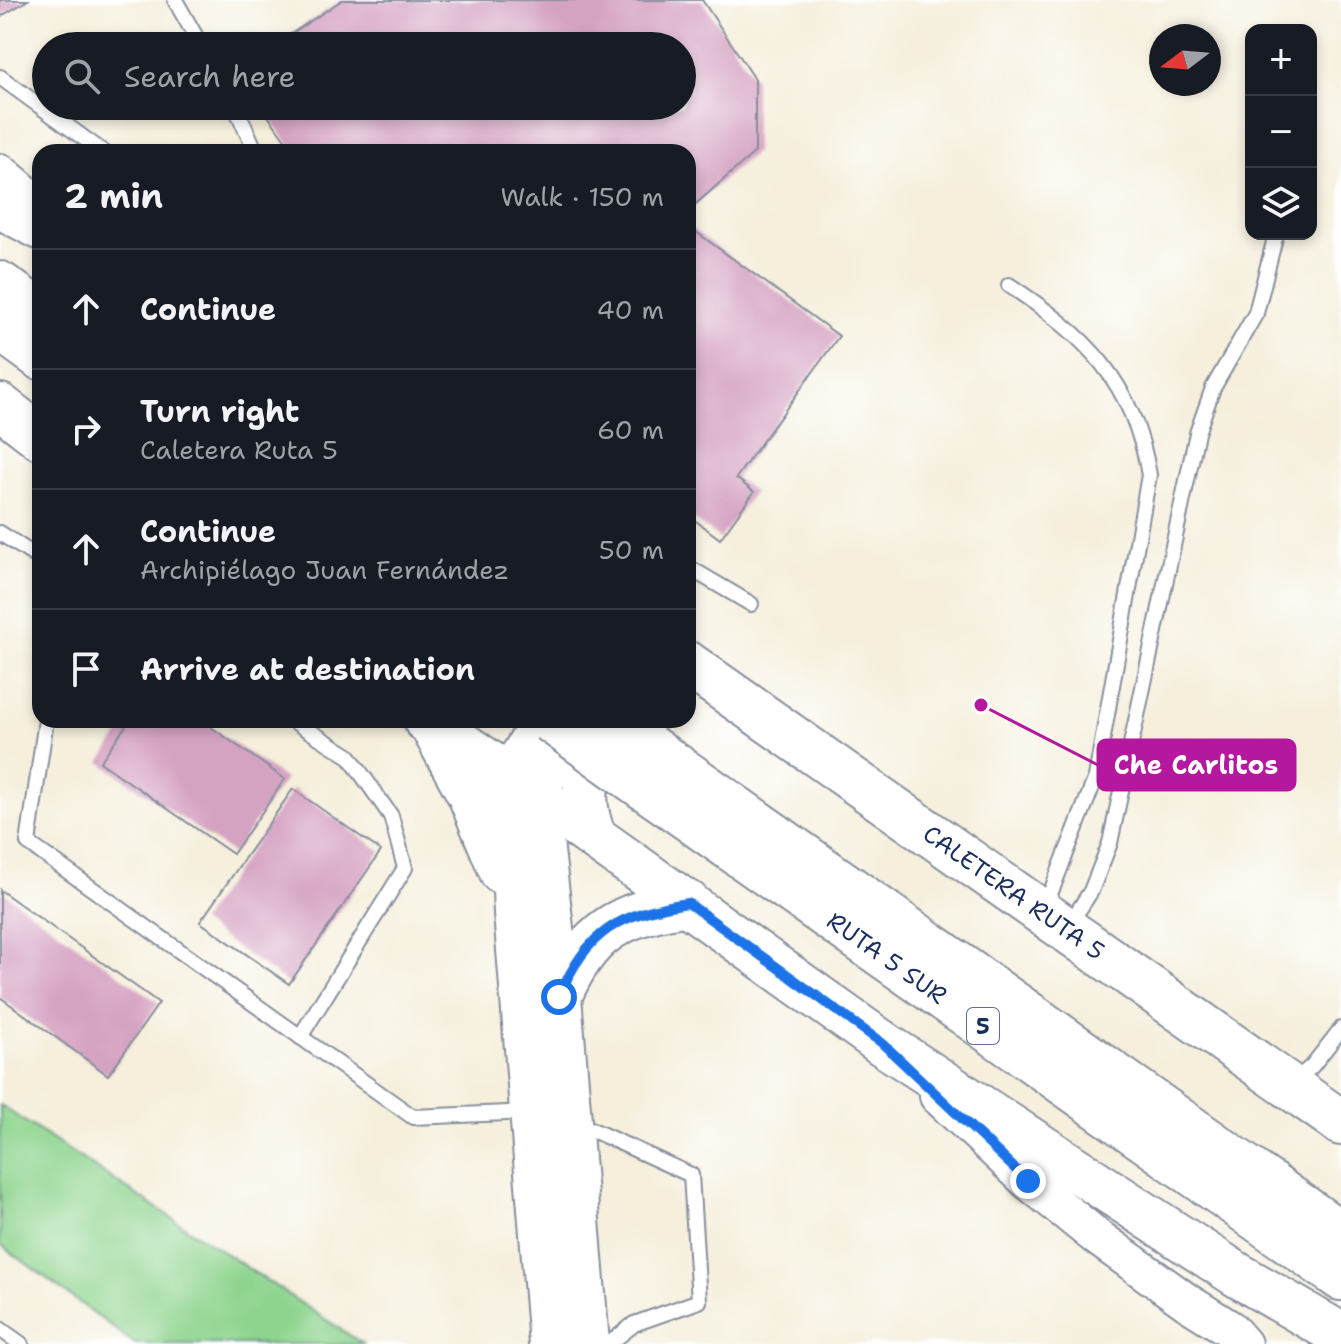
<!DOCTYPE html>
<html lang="en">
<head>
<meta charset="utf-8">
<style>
  :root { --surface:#171b24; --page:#20242c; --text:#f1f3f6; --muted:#9ea1a6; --line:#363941 }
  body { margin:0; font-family:"Shantell Sans",sans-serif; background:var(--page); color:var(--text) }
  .controls { position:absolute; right:24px; top:24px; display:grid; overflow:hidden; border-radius:16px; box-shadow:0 4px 12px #0003 }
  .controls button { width:72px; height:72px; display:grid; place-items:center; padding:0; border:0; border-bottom:2px solid var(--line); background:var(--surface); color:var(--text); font:40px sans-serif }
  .compass { position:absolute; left:1149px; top:24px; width:72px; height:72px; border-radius:50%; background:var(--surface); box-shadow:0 4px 12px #0003; rotate:254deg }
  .stop { position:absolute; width:24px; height:24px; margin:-18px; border:6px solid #1a73e8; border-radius:50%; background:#fff }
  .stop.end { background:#1a73e8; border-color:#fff; box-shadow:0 2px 8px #0008 }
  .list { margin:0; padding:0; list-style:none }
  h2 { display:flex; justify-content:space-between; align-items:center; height:104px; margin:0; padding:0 32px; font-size:34px }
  h2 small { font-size:26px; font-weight:400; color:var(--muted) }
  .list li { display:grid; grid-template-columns:52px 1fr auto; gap:24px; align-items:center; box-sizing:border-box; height:120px; padding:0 32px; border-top:2px solid var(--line) }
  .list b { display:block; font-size:30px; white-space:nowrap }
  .list p { margin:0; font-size:26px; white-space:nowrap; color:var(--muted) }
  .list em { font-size:26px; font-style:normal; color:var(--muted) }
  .icon { flex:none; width:44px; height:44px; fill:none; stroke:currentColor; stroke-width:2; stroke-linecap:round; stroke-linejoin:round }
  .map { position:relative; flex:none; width:1341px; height:1344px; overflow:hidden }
  .search { position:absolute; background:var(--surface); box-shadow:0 4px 12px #0003; left:32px; top:32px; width:664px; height:88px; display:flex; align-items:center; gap:20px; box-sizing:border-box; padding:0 28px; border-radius:44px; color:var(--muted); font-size:30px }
  .panel { position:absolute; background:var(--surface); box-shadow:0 4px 12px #0003; left:32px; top:144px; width:664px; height:584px; border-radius:24px }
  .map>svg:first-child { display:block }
</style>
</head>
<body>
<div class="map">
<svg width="1341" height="1344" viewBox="0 0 1341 1344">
  <rect width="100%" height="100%" fill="#fff"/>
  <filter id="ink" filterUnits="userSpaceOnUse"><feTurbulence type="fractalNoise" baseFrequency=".0125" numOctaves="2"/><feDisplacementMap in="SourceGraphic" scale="16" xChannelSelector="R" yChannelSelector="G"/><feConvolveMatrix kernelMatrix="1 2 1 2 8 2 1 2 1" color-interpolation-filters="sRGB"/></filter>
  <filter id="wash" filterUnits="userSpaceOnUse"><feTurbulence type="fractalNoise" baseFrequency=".006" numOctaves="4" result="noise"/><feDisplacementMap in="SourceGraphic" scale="32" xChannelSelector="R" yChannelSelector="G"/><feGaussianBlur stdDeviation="1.8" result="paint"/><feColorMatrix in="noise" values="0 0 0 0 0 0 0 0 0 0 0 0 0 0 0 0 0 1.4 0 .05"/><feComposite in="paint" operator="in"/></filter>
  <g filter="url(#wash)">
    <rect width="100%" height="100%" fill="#f5efdc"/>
    <polygon fill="#8ed48e" stroke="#548276" stroke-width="2" points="0,1105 363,1344 135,1344 0,1244"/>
    <g id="blocks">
      <g fill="#d5a3c2">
        <polygon points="0,0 28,0 0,17"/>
        <polygon points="342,0 702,0 755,79 755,152 690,209 688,152 294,152 261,106 682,106 682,46 273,46"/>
        <polygon points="688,226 839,336 736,478 754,492 720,539 688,515"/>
        <polygon points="130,720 201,720 285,779 233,854 100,762"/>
        <polygon points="293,789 381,851 289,984 200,922"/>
        <polygon points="0,890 159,1003 108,1075 0,997"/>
      </g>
    </g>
  </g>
  <g filter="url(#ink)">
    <use href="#blocks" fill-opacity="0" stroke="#888f9d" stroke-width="2"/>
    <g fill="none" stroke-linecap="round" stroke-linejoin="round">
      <defs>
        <g id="service">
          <polyline points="175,0 201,46"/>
          <polyline points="0,77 103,152"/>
          <polyline points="235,106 256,152"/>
          <path d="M1009 285C1086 336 1133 380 1149 475L1096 777 1045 907"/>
          <polyline points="0,533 40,559"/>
          <polyline points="688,567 751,604"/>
          <polyline points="46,720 28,843 413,1117 529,1112"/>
          <polyline points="292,720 349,756 391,816 405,868 300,1037"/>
          <polyline points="1069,925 1091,891 1110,843 1197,433 1213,388 1256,313 1276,234"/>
          <polyline points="1294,1082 1312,1066 1341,1029"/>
          <polyline points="577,1123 691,1175 699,1301 634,1324 609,1344"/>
          <polyline points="0,1329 21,1344"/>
        </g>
        <g id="tertiary">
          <polyline points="0,172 40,206"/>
          <polyline points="938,1096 1028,1181 1097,1237 1187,1302 1230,1329 1243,1344"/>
        </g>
        <g id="primary">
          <polyline points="0,406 40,437"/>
          <path id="s1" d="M688 664 1339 1121"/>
          <polyline points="426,720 510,777 882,1043"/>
          <polyline points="581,720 550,762 542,780 539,797 542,851 559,997 587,1344"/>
          <polyline points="542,725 510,777 516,913 551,1344"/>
          <polyline points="434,729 470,795 502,872"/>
          <path d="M594 837C574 789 590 762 617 722"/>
          <path d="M559 997C587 931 620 913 688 903"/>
        </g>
        <g id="motorway">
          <polyline points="0,206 40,227"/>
          <polyline points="0,284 40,312"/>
          <polyline points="0,328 40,357"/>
          <polyline points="645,744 1341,1234"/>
          <path id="s2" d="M625 774 1341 1278"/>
          <polyline points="882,1043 1236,1274 1341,1335"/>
          <polyline points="1339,1121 1341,1123"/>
        </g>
      </defs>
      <use href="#service" stroke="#888f9d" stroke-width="18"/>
      <use href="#tertiary" stroke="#888f9d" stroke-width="40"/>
      <use href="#primary" stroke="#888f9d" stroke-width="48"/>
      <use href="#motorway" stroke="#888f9d" stroke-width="48"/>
      <use href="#service" stroke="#fff" stroke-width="14"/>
      <use href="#tertiary" stroke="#fff" stroke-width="36"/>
      <use href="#primary" stroke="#fff" stroke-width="44"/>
      <use href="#motorway" stroke="#fff" stroke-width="44"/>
      <defs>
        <g id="motorway-bridge">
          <polyline points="550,720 625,774"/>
          <polyline points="611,720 645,744"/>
        </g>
      </defs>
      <use href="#motorway-bridge" stroke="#888f9d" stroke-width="48" stroke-linecap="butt"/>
      <use href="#motorway-bridge" stroke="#fff" stroke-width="44"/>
    </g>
  </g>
  <g fill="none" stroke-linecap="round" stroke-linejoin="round" filter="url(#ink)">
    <path stroke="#1a73e8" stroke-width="10" d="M559 997C586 931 620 913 688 903L882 1043 1028 1181"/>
  </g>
  <g text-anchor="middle" stroke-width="7" stroke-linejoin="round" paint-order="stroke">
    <rect fill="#fff" stroke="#5f6d8e" stroke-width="2" x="967" y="1008" width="32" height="36" rx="6"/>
    <g font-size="22" font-weight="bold" fill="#1b2f5e">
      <text x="983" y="1034">5</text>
    </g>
    <g font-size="24" fill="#1b2f5e" stroke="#fff">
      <text dy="8" stroke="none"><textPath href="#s1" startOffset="398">CALETERA RUTA 5</textPath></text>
      <text dy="8" stroke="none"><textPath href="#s2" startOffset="320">RUTA 5 SUR</textPath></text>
    </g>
  </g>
  <path fill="none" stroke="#b5179e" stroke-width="3" d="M981 705L1098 765"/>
  <circle fill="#b5179e" stroke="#fff" stroke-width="3" cx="981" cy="705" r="8"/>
  <rect fill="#b5179e" stroke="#b5179e" stroke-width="3" x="1098" y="740" width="197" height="50" rx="8"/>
  <g font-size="26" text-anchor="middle" font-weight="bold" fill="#fff">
    <text x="1196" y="774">Che Carlitos</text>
  </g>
</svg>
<div class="controls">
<button>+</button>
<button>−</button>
<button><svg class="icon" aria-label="layers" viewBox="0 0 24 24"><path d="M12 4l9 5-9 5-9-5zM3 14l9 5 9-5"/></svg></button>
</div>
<svg class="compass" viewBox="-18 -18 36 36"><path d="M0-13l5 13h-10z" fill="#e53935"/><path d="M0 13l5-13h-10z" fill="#9ea1a6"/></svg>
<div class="stop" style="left:559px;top:997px"></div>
<div class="stop end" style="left:1028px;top:1181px"></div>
<div class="search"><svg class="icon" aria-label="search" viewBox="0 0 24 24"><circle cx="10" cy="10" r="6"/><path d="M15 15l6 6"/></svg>Search here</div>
<section class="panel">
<h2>2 min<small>Walk · 150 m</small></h2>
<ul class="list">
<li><svg class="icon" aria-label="ahead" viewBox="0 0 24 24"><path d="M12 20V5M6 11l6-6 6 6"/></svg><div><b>Continue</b></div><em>40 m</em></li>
<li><svg class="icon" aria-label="right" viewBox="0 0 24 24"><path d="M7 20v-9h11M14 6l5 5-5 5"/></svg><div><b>Turn right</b><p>Caletera Ruta 5</p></div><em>60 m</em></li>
<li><svg class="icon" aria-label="ahead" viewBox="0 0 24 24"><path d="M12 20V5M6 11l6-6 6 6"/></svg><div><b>Continue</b><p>Archipiélago Juan Fernández</p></div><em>50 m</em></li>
<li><svg class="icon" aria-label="arrive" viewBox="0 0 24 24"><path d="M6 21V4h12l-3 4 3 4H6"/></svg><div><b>Arrive at destination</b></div></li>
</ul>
</section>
</div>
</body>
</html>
